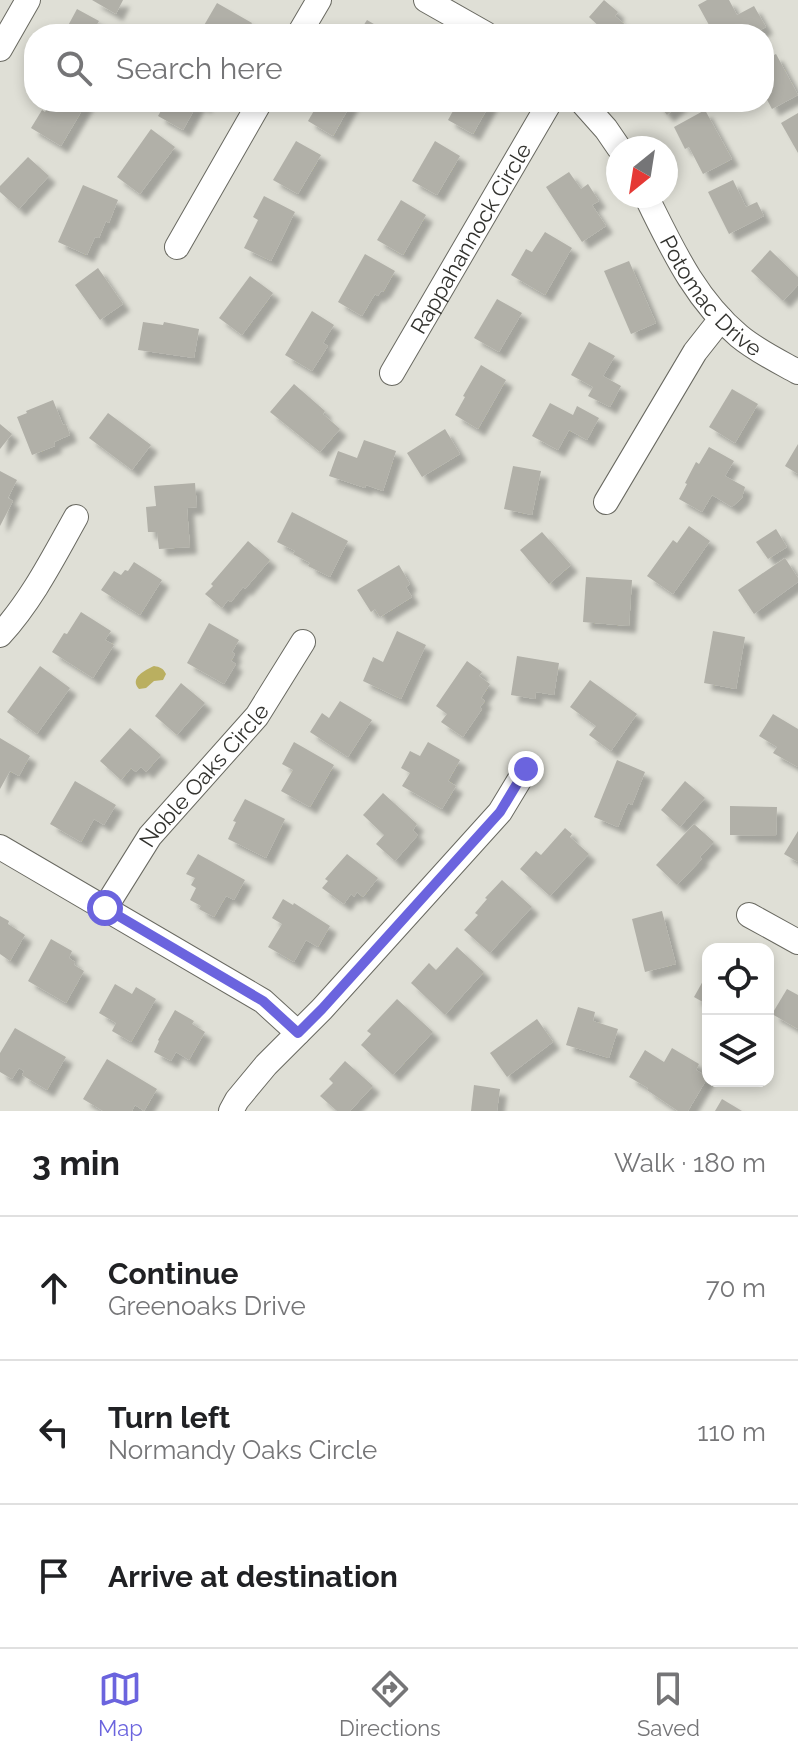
<!DOCTYPE html>
<html lang="en">
<head>
<meta charset="utf-8">
<style>
  :root { --surface:#fff; --page:#f6f6f6; --text:#202124; --muted:#757577; --line:#e0e0e0; --accent:#6b64de }
  body { margin:0; font-family:Raleway,sans-serif; background:var(--page); color:var(--text) }
  .controls { position:absolute; right:24px; bottom:24px; display:grid; overflow:hidden; border-radius:16px; box-shadow:0 4px 12px #0003 }
  .controls button { width:72px; height:72px; display:grid; place-items:center; padding:0; border:0; border-bottom:2px solid var(--line); background:var(--surface); color:var(--text); font:40px sans-serif }
  .compass { position:absolute; left:606px; top:136px; width:72px; height:72px; border-radius:50%; background:var(--surface); box-shadow:0 4px 12px #0003; rotate:210deg }
  .stop { position:absolute; width:24px; height:24px; margin:-18px; border:6px solid #6b64de; border-radius:50%; background:#fff }
  .stop.end { background:#6b64de; border-color:#fff; box-shadow:0 2px 8px #0008 }
  .list { margin:0; padding:0; list-style:none }
  h2 { display:flex; justify-content:space-between; align-items:center; height:104px; margin:0; padding:0 32px; font-size:34px }
  h2 small { font-size:26px; font-weight:400; color:var(--muted) }
  .list li { display:grid; grid-template-columns:52px 1fr auto; gap:24px; align-items:center; box-sizing:border-box; height:144px; padding:0 32px; border-top:2px solid var(--line) }
  .list b { display:block; font-size:30px; white-space:nowrap }
  .list p { margin:0; font-size:26px; white-space:nowrap; color:var(--muted) }
  .list em { font-size:26px; font-style:normal; color:var(--muted) }
  .icon { flex:none; width:44px; height:44px; fill:none; stroke:currentColor; stroke-width:2; stroke-linecap:round; stroke-linejoin:round }
  .map { position:relative; flex:none; width:798px; height:1111px; overflow:hidden }
  .search { position:absolute; background:var(--surface); box-shadow:0 4px 12px #0003; left:24px; right:24px; top:24px; height:88px; display:flex; align-items:center; gap:20px; box-sizing:border-box; padding:0 28px; border-radius:32px; color:var(--muted); font-size:30px }
  .sheet { height:536px; background:var(--surface) }
  nav { display:flex; justify-content:space-around; align-items:center; box-sizing:border-box; height:112px; border-top:2px solid var(--line); background:var(--surface); font-size:22px; color:var(--muted) }
  nav a { display:grid; justify-items:center; gap:4px }
  nav .on { color:var(--accent) }
  .map>svg:first-child { display:block }
</style>
</head>
<body>
<div class="map">
<svg width="798" height="1111" viewBox="0 0 798 1111">
  <defs>
    <filter id="shadow"><feDropShadow dx="7" dy="7" stdDeviation="2" flood-color="#0004"/></filter>
  </defs>
  <rect width="100%" height="100%" fill="#dfdfd6"/>
  <path fill="#baaf60" d="M154 666C160 667 163 668 166 674L163 680 154 681 146 688 139 689C129 678 145 670 154 666Z"/>
  <g fill="#b1b0a8" filter="url(#shadow)">
    <polygon points="92,0 123,0 116,14"/>
    <polygon points="604,0 618,12 615,16 636,34 598,34 602,29 589,17"/>
    <polygon points="707,0 729,0 737,15 754,6 766,27 753,34 714,34 698,5"/>
    <polygon points="217,3 252,23 246,34 199,34"/>
    <polygon points="77,9 99,21 95,28 106,34 64,33"/>
    <polygon points="367,20 391,34 358,34"/>
    <polygon points="776,54 798,95 772,109 764,94 764,60"/>
    <polygon points="51,102 87,102 61,146 31,128 42,110 45,112"/>
    <polygon points="166,102 206,102 204,106 198,103 183,130 158,116"/>
    <polygon points="319,102 352,102 333,136 308,121"/>
    <polygon points="458,102 491,102 473,134 448,120"/>
    <polygon points="656,102 682,102 667,115"/>
    <polygon points="705,110 732,159 703,174 689,147 685,149 674,127"/>
    <polygon points="798,113 798,153 781,123"/>
    <polygon points="151,129 175,147 140,194 117,177"/>
    <polygon points="296,141 321,155 298,194 273,180"/>
    <polygon points="435,141 460,156 437,195 412,181"/>
    <polygon points="28,157 49,176 19,209 0,192 0,186"/>
    <polygon points="569,172 581,189 588,184 599,201 592,205 606,226 582,242 546,187"/>
    <polygon points="733,180 746,207 757,202 764,216 729,234 708,192"/>
    <polygon points="83,185 118,200 109,223 106,221 99,238 95,237 87,255 58,242"/>
    <polygon points="264,196 295,212 271,261 244,248 258,220 253,217"/>
    <polygon points="401,200 426,215 403,255 377,240"/>
    <polygon points="545,232 572,248 545,295 511,275 526,249 532,252"/>
    <polygon points="770,250 798,277 798,285 783,301 751,271"/>
    <polygon points="365,254 395,271 383,292 381,291 378,296 375,294 362,316 338,302"/>
    <polygon points="629,261 656,323 631,334 604,271"/>
    <polygon points="98,268 123,304 100,320 75,285"/>
    <polygon points="250,276 273,293 242,335 219,318"/>
    <polygon points="497,299 522,313 499,352 474,338"/>
    <polygon points="312,311 334,325 323,343 328,346 312,371 285,355"/>
    <polygon points="143,322 163,325 164,322 199,329 194,358 138,350"/>
    <polygon points="589,342 615,356 603,376 621,386 610,407 588,396 593,387 571,375"/>
    <polygon points="481,365 506,380 478,429 455,415 465,397 463,396"/>
    <polygon points="294,384 325,411 323,414 340,429 320,452 270,412"/>
    <polygon points="732,389 758,404 735,443 709,427"/>
    <polygon points="53,400 63,425 66,424 70,435 54,442 55,446 32,455 17,417 27,413 26,411"/>
    <polygon points="550,403 573,415 577,406 599,418 587,440 569,430 558,450 532,436"/>
    <polygon points="108,413 151,445 132,470 89,438"/>
    <polygon points="0,424 12,434 0,449"/>
    <polygon points="445,429 460,454 422,477 407,453"/>
    <polygon points="364,440 396,451 383,491 366,485 365,488 329,476 338,451 357,458"/>
    <polygon points="798,444 798,474 785,466"/>
    <polygon points="709,447 734,461 725,476 745,487 742,498 732,507 712,495 702,512 679,499 687,484 685,483 696,462 699,464"/>
    <polygon points="513,466 541,471 532,515 504,509"/>
    <polygon points="0,471 17,480 8,498 13,501 0,526"/>
    <polygon points="195,483 197,507 187,508 190,547 159,549 157,532 148,532 146,507 156,506 154,486"/>
    <polygon points="292,512 348,541 330,577 308,566 310,563 293,554 295,551 277,542"/>
    <polygon points="689,526 710,541 673,594 647,576 673,540 677,543"/>
    <polygon points="776,529 787,547 768,559 756,542"/>
    <polygon points="542,532 571,565 549,584 520,550"/>
    <polygon points="248,541 270,560 245,589 243,587 231,602 228,600 222,608 205,594 213,586 211,584"/>
    <polygon points="785,558 798,578 798,582 754,614 738,590"/>
    <polygon points="134,562 162,580 140,615 101,590 114,571 121,575 125,570 128,571"/>
    <polygon points="399,565 410,584 406,587 412,597 380,617 375,609 371,612 357,590"/>
    <polygon points="586,577 632,580 629,626 583,622"/>
    <polygon points="81,612 111,631 105,640 114,645 93,678 52,652 64,633 67,634"/>
    <polygon points="209,623 239,640 232,652 235,654 231,661 236,664 224,684 187,663"/>
    <polygon points="397,631 426,645 401,699 363,681 373,657 383,662"/>
    <polygon points="713,631 745,637 736,689 704,683"/>
    <polygon points="517,656 559,663 554,695 536,692 535,699 511,695"/>
    <polygon points="467,661 482,672 479,676 490,684 481,698 485,701 480,707 482,709 463,737 441,722 447,714 436,706"/>
    <polygon points="40,666 70,688 37,734 7,712"/>
    <polygon points="590,680 637,714 611,751 589,735 596,726 570,707"/>
    <polygon points="181,683 205,703 177,735 155,716"/>
    <polygon points="340,701 372,720 348,757 310,732 322,713 329,718"/>
    <polygon points="773,714 798,729 798,767 773,753 777,747 759,736"/>
    <polygon points="130,728 161,755 146,772 141,767 136,772 131,768 121,780 100,761"/>
    <polygon points="0,738 30,756 19,776 10,771 0,789"/>
    <polygon points="294,742 334,765 310,807 281,791 293,770 282,764"/>
    <polygon points="428,742 460,760 448,781 456,786 442,809 402,786 410,773 401,768 410,751 420,756"/>
    <polygon points="617,760 645,772 632,805 628,803 618,827 594,817"/>
    <polygon points="75,781 116,805 104,825 94,819 81,842 50,824"/>
    <polygon points="685,781 705,798 680,827 661,810"/>
    <polygon points="383,793 417,824 413,830 418,835 395,861 376,844 384,835 363,815"/>
    <polygon points="245,799 285,819 266,858 228,839 236,822 233,821"/>
    <polygon points="730,806 777,807 776,836 730,835"/>
    <polygon points="694,824 714,842 700,857 702,859 677,885 656,865"/>
    <polygon points="565,828 572,834 570,837 589,854 550,896 520,869 536,851 541,855"/>
    <polygon points="798,831 798,862 784,854"/>
    <polygon points="198,854 245,880 234,900 226,896 214,917 199,909 201,906 190,900 196,888 191,885 195,878 186,874"/>
    <polygon points="347,854 378,878 363,897 357,892 354,897 351,894 344,904 322,888 328,881 325,879"/>
    <polygon points="502,880 532,907 490,953 464,930 478,915 475,913 487,899 485,898"/>
    <polygon points="283,899 293,905 294,903 330,926 318,947 306,940 294,962 268,947 282,924 272,918"/>
    <polygon points="662,911 676,964 645,972 632,919"/>
    <polygon points="0,916 9,921 8,924 25,935 10,961 0,954"/>
    <polygon points="51,939 72,951 69,958 75,962 74,965 84,971 66,1003 28,981"/>
    <polygon points="457,947 484,972 445,1015 411,983 429,963 436,970"/>
    <polygon points="708,972 708,1005 694,997"/>
    <polygon points="115,984 132,994 136,987 156,999 131,1042 112,1031 116,1023 99,1013"/>
    <polygon points="787,989 798,995 798,1029 772,1014"/>
    <polygon points="397,999 433,1032 393,1075 361,1045 371,1034 367,1031"/>
    <polygon points="578,1007 595,1012 593,1021 618,1029 609,1058 566,1045"/>
    <polygon points="175,1010 194,1021 192,1024 205,1032 189,1060 176,1052 171,1061 154,1052 159,1041 158,1040"/>
    <polygon points="537,1019 553,1042 507,1077 490,1053"/>
    <polygon points="15,1028 66,1057 47,1090 22,1075 24,1071 19,1068 12,1079 0,1072 0,1053"/>
    <polygon points="672,1048 699,1064 696,1070 708,1077 688,1111 678,1111 647,1090 648,1088 629,1077 645,1050 664,1062"/>
    <polygon points="107,1059 157,1089 144,1111 135,1105 132,1111 103,1111 83,1099"/>
    <polygon points="345,1061 373,1086 350,1111 337,1111 320,1096 333,1083 329,1079"/>
    <polygon points="474,1085 500,1089 497,1111 471,1111"/>
    <polygon points="722,1099 742,1111 715,1111"/>
  </g>
  <g fill="none" stroke-linecap="round" stroke-linejoin="round">
    <defs>
      <g id="minor">
        <polyline points="426,0 486,34"/>
        <polyline points="299,34 319,0"/>
        <polyline points="0,49 28,0"/>
        <polyline points="582,102 606,129 619,148"/>
        <path id="s1" d="M646 196C672 248 694 298 739 336 757 351 778 361 798 372"/>
        <polyline points="177,247 260,102"/>
        <path id="s2" d="M392 373 550 102"/>
        <polyline points="606,502 695,352 721,319"/>
        <path d="M0 635C32 600 53 558 76 517"/>
        <polyline points="0,847 263,1001 298,1033"/>
        <path id="s3" d="M105 908 150 836 257 716 303 642"/>
        <polyline points="749,915 798,942"/>
        <polyline points="231,1111 237,1100 266,1065 322,1009 500,812 526,769"/>
      </g>
    </defs>
    <use href="#minor" stroke="#696961" stroke-width="26"/>
    <use href="#minor" stroke="#fff" stroke-width="24"/>
  </g>
  <g fill="none" stroke-linecap="round" stroke-linejoin="round">
    <polyline stroke="#6b64de" stroke-width="10" points="105,908 263,1001 298,1033 322,1009 500,812 526,769"/>
  </g>
  <g text-anchor="middle" stroke-width="6" stroke-linejoin="round" paint-order="stroke">
    <g font-size="22" fill="#32322e" stroke="#dfdfd6">
      <text dy="8" stroke="none"><textPath href="#s2" startOffset="156">Rappahannock Circle</textPath></text>
      <text dy="8" stroke="none"><textPath href="#s1" startOffset="120">Potomac Drive</textPath></text>
      <text dy="8" stroke="none"><textPath href="#s3" startOffset="166">Noble Oaks Circle</textPath></text>
    </g>
  </g>
</svg>
<div class="controls">
<button><svg class="icon" aria-label="locate" viewBox="0 0 24 24"><circle cx="12" cy="12" r="6"/><path d="M12 2v4M12 18v4M2 12h4M18 12h4"/></svg></button>
<button><svg class="icon" aria-label="layers" viewBox="0 0 24 24"><path d="M12 4l9 5-9 5-9-5zM3 14l9 5 9-5"/></svg></button>
</div>
<svg class="compass" viewBox="-18 -18 36 36"><path d="M0-13l5 13h-10z" fill="#e53935"/><path d="M0 13l5-13h-10z" fill="#757577"/></svg>
<div class="stop" style="left:105px;top:908px"></div>
<div class="stop end" style="left:526px;top:769px"></div>
<div class="search"><svg class="icon" aria-label="search" viewBox="0 0 24 24"><circle cx="10" cy="10" r="6"/><path d="M15 15l6 6"/></svg>Search here</div>
</div>
<section class="sheet">
<h2>3 min<small>Walk · 180 m</small></h2>
<ul class="list">
<li><svg class="icon" aria-label="ahead" viewBox="0 0 24 24"><path d="M12 20V5M6 11l6-6 6 6"/></svg><div><b>Continue</b><p>Greenoaks Drive</p></div><em>70 m</em></li>
<li><svg class="icon" aria-label="left" viewBox="0 0 24 24"><path d="M17 20v-9H6M10 6l-5 5 5 5"/></svg><div><b>Turn left</b><p>Normandy Oaks Circle</p></div><em>110 m</em></li>
<li><svg class="icon" aria-label="arrive" viewBox="0 0 24 24"><path d="M6 21V4h12l-3 4 3 4H6"/></svg><div><b>Arrive at destination</b></div></li>
</ul>
</section>
<nav>
<a class="on"><svg class="icon" aria-label="map" viewBox="0 0 24 24"><path d="M3 6l6-2 6 2 6-2v14l-6 2-6-2-6 2zM9 4v14M15 6v14"/></svg>Map</a>
<a><svg class="icon" aria-label="directions" viewBox="0 0 24 24"><path d="M12 3l9 9-9 9-9-9zM9 14v-3h6M13 9l2 2-2 2"/></svg>Directions</a>
<a><svg class="icon" aria-label="saved" viewBox="0 0 24 24"><path d="M7 4h10v16l-5-4-5 4z"/></svg>Saved</a>
</nav>
</body>
</html>
